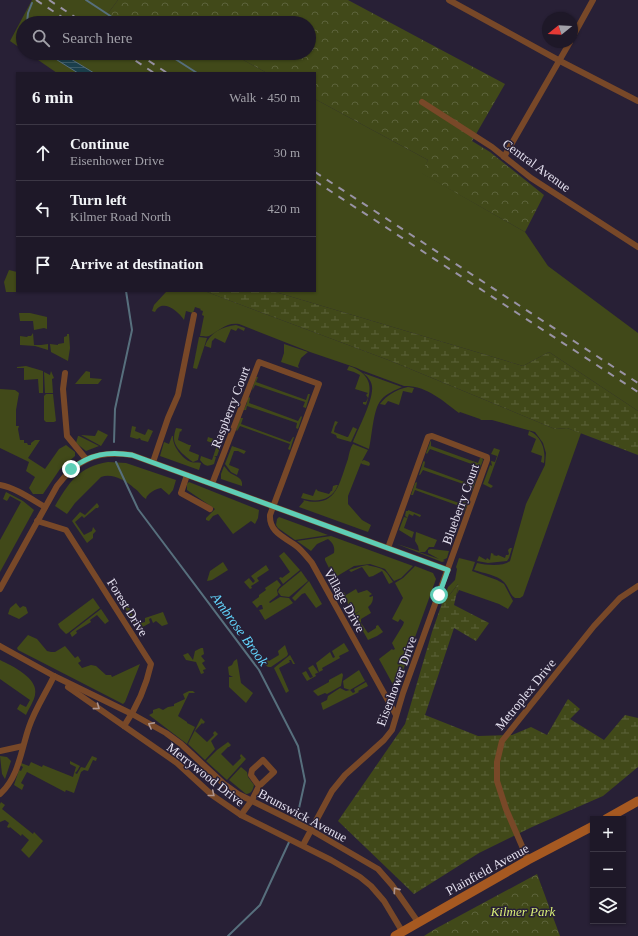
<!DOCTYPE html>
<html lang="en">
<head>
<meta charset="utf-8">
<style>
  :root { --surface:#1e1828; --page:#262130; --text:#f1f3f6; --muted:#a1a0a8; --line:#3c3745 }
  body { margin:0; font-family:Georgia,serif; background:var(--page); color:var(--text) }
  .controls { position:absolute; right:12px; bottom:12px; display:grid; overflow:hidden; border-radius:0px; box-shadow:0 1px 3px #0004 }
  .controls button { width:36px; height:36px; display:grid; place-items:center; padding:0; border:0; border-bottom:1px solid var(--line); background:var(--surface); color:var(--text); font:20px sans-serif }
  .compass { position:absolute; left:542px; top:12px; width:36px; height:36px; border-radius:50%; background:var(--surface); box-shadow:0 1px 3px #0004; rotate:252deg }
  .stop { position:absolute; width:12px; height:12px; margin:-9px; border:3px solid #5eceb7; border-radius:50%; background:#fff }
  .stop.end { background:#5eceb7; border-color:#fff; box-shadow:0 1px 4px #0008 }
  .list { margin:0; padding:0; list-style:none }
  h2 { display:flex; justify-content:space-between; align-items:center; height:52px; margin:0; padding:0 16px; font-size:17px }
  h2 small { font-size:13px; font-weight:400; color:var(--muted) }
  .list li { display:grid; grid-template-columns:26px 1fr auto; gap:12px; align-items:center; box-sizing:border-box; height:56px; padding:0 16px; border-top:1px solid var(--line) }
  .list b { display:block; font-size:15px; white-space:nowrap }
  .list p { margin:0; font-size:13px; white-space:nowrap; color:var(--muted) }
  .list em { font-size:13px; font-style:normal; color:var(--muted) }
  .icon { flex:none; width:22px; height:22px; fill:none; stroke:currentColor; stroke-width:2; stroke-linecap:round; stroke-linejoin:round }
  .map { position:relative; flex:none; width:638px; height:936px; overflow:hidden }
  .search { position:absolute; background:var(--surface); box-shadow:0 1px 3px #0004; left:16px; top:16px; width:300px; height:44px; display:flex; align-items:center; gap:10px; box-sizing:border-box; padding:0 14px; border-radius:22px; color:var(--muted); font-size:15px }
  .panel { position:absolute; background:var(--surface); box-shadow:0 1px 3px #0004; left:16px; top:72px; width:300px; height:220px; border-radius:0px }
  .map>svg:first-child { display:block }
</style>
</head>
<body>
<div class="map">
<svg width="638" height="936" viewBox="0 0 638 936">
  <defs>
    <pattern id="forest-crowns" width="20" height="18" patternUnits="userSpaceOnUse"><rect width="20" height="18" fill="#414919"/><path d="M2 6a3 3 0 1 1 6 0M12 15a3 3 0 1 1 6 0" fill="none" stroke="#5c633b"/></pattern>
    <pattern id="wetland-marsh" width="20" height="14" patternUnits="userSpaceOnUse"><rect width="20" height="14" fill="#414919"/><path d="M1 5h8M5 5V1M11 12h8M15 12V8" fill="none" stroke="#5c633b"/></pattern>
    <pattern id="water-rules" width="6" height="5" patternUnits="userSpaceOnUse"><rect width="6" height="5" fill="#1b3f4c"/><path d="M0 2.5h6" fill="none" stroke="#3c5a66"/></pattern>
  </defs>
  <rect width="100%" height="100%" fill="#282036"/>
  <g fill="#414919">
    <polygon points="32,0 118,0 106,16 116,23 31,23 28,22 23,23 23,50 10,41"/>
    <polygon points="28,53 46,53 78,73 57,73"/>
    <polygon points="61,53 160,53 165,56 167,53 231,53 267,73 94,73"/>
    <polygon points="315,99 428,160 422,173 525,232 548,266 638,333 638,411 549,352 523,366 272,291 315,291"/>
    <polygon points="9,270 17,272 17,291 29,291 29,292 6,292 4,282"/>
    <path d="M166 292H207L391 361 555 429 567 428 581 433 523 596 520 598H515C509 594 509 587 504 582 497 575 483 573 474 570L477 563C486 565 502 567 510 561L526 504 545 465 546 453 543 443 535 432 492 420H481L480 419 460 412 459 413C443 401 426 385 404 386L361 370 357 368 310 352 239 324C226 322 219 331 209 336 207 337 202 336 200 336L204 316 202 315 203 311 200 310 201 309 195 307 193 313 186 311 184 320C178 311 162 298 155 312L152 311 154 305Z"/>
    <polygon points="19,313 30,313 47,317 47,329 44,328 34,330 33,321 20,321"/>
    <path d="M236 325 245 328 244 331 238 328 236 331 231 329 225 343 215 338 212 341 211 348 205 346C209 333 223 326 236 325Z"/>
    <polygon points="33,333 34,345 41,345 48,344 48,350 35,346 20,345 20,336 27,337 28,336 31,336"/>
    <polygon points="67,334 69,334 70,348 68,361 51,352 50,344 58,345 58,344 64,343 64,337 67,336"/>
    <polygon points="199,337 207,338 197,369 193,368"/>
    <polygon points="284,344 308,352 301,358 298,366 299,368 281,362 284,353"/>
    <polygon points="26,366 43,371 43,393 39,393 38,379 24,380 24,368 17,368 17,367"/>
    <path d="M349 366C369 373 374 385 366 405L363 404V402H366L368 398 366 395 368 393 355 389 360 375 354 372 347 370Z"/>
    <polygon points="51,371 54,378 52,379 53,393 45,393 44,372 50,375"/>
    <polygon points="86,371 90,372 90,378 102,379 98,384 75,384"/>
    <path d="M363 373 402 387C395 390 386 394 381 400 373 409 372 437 369 449L353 442C358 429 374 399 372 386 371 380 367 376 363 373Z"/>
    <polygon points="256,377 258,377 256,382 306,400 308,394 310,394 306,408 303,407 305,402 255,385 253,389 252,390"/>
    <path d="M408 387 414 388 412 393 403 391 399 405 388 401 385 405 380 404C387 395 397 389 408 387Z"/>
    <polygon points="0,389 15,390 19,393 16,410 16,426 19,426 18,429 20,440 24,440 24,443 27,443 28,445 31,445 31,443 35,440 40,440 28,458 45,469 59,449 66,445 75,452 75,456 60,469 43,494 33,494 29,488 35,477 26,471 29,462 0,448"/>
    <polygon points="46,394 53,394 56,421 54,422 46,422 44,420 44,396"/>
    <polygon points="249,397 250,398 249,403 298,421 301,416 302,417 298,429 296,428 297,423 250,407 247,406 246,410 244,410 244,409 247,403 247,399"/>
    <polygon points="240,418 243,418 241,424 290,442 293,437 294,437 290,450 288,449 290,444 240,426 237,431 236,430"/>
    <polygon points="335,421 338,422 335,427 334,432 347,437 348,437 353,427 357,429 351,442 337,438 336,435 331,433"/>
    <polygon points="132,426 136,427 135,431 145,435 148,429 153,431 148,442 141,440 140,438 137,439 130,437"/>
    <path d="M176 428 182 429 181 432 180 431 178 440 189 445H191L189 451 199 455 198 460 193 462C186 457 174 448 174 438 174 435 175 431 176 428Z"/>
    <polygon points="98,430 108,435 101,446 81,435 95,436"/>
    <path d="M529 431C542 436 546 451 544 463L541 462 542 456 531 452 536 439 528 435Z"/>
    <polygon points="78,436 79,436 99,446 86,451 76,443"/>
    <path d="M172 436H173C172 445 182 459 191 462 194 463 198 462 201 463L199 470 160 456 164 442 169 444Z"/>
    <path d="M208 437 222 442 217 456H214L216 457 214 464C206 467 205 466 200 460L201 456 212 460 217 445 207 441Z"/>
    <polygon points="431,440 431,446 478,463 480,458 482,458 483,460 479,471 477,472 476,470 477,466 430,449 427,454 426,453"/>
    <path d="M353 444 368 450 362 461 364 460 369 462 370 464 369 466 362 464 361 463 348 496V504L362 520 371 525 368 532 299 507 304 501 303 500C337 509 339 483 348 459 349 454 350 448 353 444Z"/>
    <polygon points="232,446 246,451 244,454 238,451 234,451 229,465 239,469 237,475 231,472 225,464"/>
    <polygon points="494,448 500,450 488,483 493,486 491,488 483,484 490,465 492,466 491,461 495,462 497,456 491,454"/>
    <polygon points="424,461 425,462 424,467 470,484 473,479 476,479 472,491 469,491 469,486 423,470 420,475 419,475 423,462"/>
    <path d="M108 462 126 463 176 480 173 490 169 495 161 488C156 489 147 493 146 499 141 496 139 491 134 488 125 480 112 473 101 477L75 503 67 514 55 506C69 482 79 467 108 462Z"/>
    <path d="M224 466C227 469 228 472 232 474 237 477 243 478 242 486L221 479V474Z"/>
    <polygon points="189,482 259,510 258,518 255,524 251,521 233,534 218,514 213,516 209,521 206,520 206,518 215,509 187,490 187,484"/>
    <polygon points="417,482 416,488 462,504 465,500 467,499 469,502 464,512 462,512 461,511 462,507 415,490 413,495 411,495 415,483"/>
    <path d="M336 485H338C332 501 316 503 301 498L303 493 313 496 316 489 318 491 329 494 331 491H332L333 486Z"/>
    <polygon points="6,492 23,501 34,510 0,572 0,540 21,502 10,496 7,501 3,499"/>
    <polygon points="97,503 99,506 98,508 96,508 84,518 82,516 75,522 84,535 92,531 93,527 96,531 93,534 93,538 87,543 72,521 80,512 85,515"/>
    <polygon points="408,510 421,515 420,517 414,514 413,516 409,514 404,528 414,532 412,538 399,530 404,517 408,518 405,516 406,511 408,511"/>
    <polygon points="279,517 328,535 295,540 278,528 276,525 277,519"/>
    <polygon points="416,532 437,540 434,547 429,547 425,552 419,552 439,559 428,553 428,550 431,549 449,551 447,558 443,560 445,561 442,562 397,544 419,551 418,546 415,541"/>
    <path d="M331 536 413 566 401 578 394 581 385 569 370 564 354 566 334 578 325 560V558L334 553C335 547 333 543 328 539L317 544 311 551 297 541Z"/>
    <polygon points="510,548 512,548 509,558 507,561 488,563 477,561 479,556 486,560 487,558 490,560 491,553 494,554 493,555 497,556 498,555 505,558 506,555 508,555 509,554 508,550"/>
    <polygon points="284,552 300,570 283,584 279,578 281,577 282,578 290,572 279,556"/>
    <polygon points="459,558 475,562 472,571 497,580 504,584 513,601 508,609 499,604 459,590 457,594 458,584 441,606 448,587 455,580 457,569 456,567"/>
    <polygon points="223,562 228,570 212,580 207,581 210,571"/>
    <polygon points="266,565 269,570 257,578 259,581 251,586 252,588 250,589 244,582 249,578 253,583 255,581 251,576"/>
    <path d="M367 565C383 569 384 567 393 582L389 584 382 571 373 576 369 577 362 567 351 572 349 570 362 566Z"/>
    <polygon points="415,566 433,573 436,579 396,690 379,659 392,649 393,650 395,649 392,643 403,625 404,622 400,619 398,622 392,619 401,602 403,598 395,583 403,578"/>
    <polygon points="301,571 308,581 289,597 281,596 278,592 279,589"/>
    <polygon points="277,580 281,585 277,590 278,595 269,602 270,603 280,597 289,598 293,603 265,620 259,610 263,609 262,605 260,605 257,608 252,602 259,597 259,595 266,590 265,588"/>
    <polygon points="309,581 322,604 316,608 305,593 302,594 295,601 292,598"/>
    <path d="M356 589 358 593 367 590 372 594 369 596 370 597 373 596C373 601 372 604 368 607L371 613 361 619V622L360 623H361L368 633 376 628V626L378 625 383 632 377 636 368 640 354 615 361 610 354 614 342 593 344 592 346 595Z"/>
    <polygon points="93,598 100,608 68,633 66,634 60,628 58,624"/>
    <polygon points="16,603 20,608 23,606 26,607 28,613 19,619 8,614 10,608"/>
    <polygon points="128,605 137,624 145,622 145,618 163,612 168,624 162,626 156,621 153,623 151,618 149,619 150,623 137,630 124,606"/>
    <polygon points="101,609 109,621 105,624 97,615 90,620 91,622 76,631 77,633 72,637 70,633"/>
    <polygon points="28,635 37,639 47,651 51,652 55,652 65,646 75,658 78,656 81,661 78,663 82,668 91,665 96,666 106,675 111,675 112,677 140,664 125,702 123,704 18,650 17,648"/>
    <polygon points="344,643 349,651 339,656 340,658 322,668 323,670 315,674 316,676 307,681 302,673 306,671 310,678 313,677 308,668 313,665 318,672 319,672 316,663 330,652 333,658 335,657 332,651"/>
    <polygon points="285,645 288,654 287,656 271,667 268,667 263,663 268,660 269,661 279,655 278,651"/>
    <polygon points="201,648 203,648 204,654 201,656 205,661 202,663 206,669 203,670 204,673 201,674 196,662 186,660 183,655 188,653 193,660 195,651"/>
    <polygon points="290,655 295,664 293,664 291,660 289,660 290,662 279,668 289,691 286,693 274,668"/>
    <polygon points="237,659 241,683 253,693 246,703 229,687 229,677 233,677 229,675 228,667 232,665 234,661"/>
    <path d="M0 660C12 666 39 678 35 695 34 701 29 708 26 715L17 709 20 704 26 707 30 700 0 679Z"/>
    <polygon points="359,670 365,681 350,690 353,693 355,692 354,689 366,682 368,686 358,691 359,692 323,710 321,703 327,700 328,696 340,688 346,691 350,690 344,688 343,681"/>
    <polygon points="342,673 343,675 341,686 327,694 325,693 318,696 313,691 329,682 329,680"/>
    <polygon points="189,691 193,691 195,693 189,693 178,716 187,722 187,723 195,727 187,744 149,715 153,713 153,710 159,708 163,710 168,707 174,706 174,704 185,699 183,694"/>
    <polygon points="201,718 205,722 203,724 202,723 195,731 207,742 214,735 213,733 215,731 218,734 211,741 215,749 205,760 188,744"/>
    <polygon points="228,742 231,745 229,747 228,747 221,754 233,766 241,758 240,756 241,754 246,759 227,780 206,761 217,750"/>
    <polygon points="0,756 7,757 11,761 5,779 2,774"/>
    <polygon points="92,756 97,758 96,761 93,760 88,771 84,770 81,772 74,793 66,790 65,792 27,772 21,783 24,785 22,790 14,785 19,770 21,771 23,767 20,765 21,763 29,766 31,762 42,767 43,765 73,777 76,767 70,764 70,761 80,766 77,771 75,773 77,774 81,767 85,768"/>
    <path d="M241 767 247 772 248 777 254 785C253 790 251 794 246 794L229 780Z"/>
    <polygon points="1,802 5,805 2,809 33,834 34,832 43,841 29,858 21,850 29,840 22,834 21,836 10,827 9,828 7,827 9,823 5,820 0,822 0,804"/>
  </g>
  <g fill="url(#forest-crowns)">
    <polygon points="118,0 348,0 505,84 472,141 490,152 544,195 525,232 421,173 428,160 315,99 315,73 267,73 231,53 309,53 309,23 116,23 106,16"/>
    <polygon points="537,874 560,936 424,936 435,929"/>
  </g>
  <g fill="url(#wetland-marsh)">
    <polygon points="157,291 272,291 523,366 549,352 638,411 638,455 567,428 555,429 391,361 207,292"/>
    <polygon points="459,583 454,605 489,623 476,641 454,628 425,715 478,736 512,735 531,727 547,735 568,699 580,709 570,719 604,740 625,715 638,718 638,767 603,796 532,827 479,853 414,894 338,821 405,724 432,632 441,606"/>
  </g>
  <polygon fill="url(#water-rules)" stroke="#576f7d" points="46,53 61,53 94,73 78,73"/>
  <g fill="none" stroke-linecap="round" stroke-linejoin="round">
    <g stroke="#576f7d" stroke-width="2">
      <polyline points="86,0 121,23"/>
      <polyline points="27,23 28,13 32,3"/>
      <polyline points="166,53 197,73"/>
      <polyline points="114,442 115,409 132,330 126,291"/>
      <polyline points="116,462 138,509 259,670 298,746 305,781 296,822"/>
      <polyline points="228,936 260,905 290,840"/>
    </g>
    <g stroke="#784828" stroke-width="6">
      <polyline points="449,0 560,61 638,101"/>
      <polyline points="572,38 593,0"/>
      <polyline points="422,102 492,147 531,178 638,247"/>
      <polyline points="504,157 570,42"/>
      <polyline points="65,373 63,389 67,436 86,459"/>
      <polyline points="153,462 168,418 178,395 194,315"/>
      <polyline points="187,475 181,493 210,509"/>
      <path d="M212 484 259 362 319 384 270 515C269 532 284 537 295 545 301 549 307 557 312 563L396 715"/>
      <path d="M0 485C16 488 31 499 45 507"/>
      <path d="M37 521 66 530 151 664C146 687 137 707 124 726"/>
      <path d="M0 589 57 486C78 458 98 450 132 455L448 570"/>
      <polyline points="0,646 54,676 132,714 166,733 181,744 224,784 238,794 311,830 378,869 392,885 418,922"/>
      <polyline points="68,687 177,763 212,795 241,815 331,860 360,877 371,886 384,901 402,931"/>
      <polyline points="0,751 23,746"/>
      <path d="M0 794C19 777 21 750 29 727 35 709 46 693 54 676"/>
      <polyline points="241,815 252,800 259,786 274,772 263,760 252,770 251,775 259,786"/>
      <polyline points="303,845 332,791 345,775 384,740 392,730 403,693 487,460 487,457 432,436 428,437 388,548"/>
      <polyline points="528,860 506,809 497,781 497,762 502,741 594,626 620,598 638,586"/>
    </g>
    <g stroke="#a65921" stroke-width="9">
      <polyline points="606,819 638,801"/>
      <polyline points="395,936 528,860 593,826"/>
    </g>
    <g stroke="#9993a5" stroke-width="2" stroke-dasharray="7 7" stroke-linecap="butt">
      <polyline points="36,0 71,23"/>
      <polyline points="49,0 84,23"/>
      <polyline points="124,53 154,73"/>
      <polyline points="137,53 167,73"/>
      <polyline points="315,172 638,383"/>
      <polyline points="315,181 638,392"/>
    </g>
  </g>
  <defs><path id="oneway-chevron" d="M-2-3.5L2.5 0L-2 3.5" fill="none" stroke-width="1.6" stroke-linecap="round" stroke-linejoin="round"/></defs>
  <g stroke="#ae948c">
    <use href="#oneway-chevron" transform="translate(97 707) rotate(36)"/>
    <use href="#oneway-chevron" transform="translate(151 725) rotate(-152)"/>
    <use href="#oneway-chevron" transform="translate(212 794) rotate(39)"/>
    <use href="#oneway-chevron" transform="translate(396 890) rotate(-125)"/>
  </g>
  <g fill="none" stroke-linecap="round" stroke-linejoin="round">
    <path stroke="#5eceb7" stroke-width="5" d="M71 469C91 454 108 451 132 455L448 570 439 595"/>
  </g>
  <g text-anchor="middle" stroke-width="3" stroke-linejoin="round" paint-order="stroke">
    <g font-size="13" fill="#e4e0ef" stroke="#282036">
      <text transform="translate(537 165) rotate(36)" y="5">Central Avenue</text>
      <text transform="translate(230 407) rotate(-69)" y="5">Raspberry Court</text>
      <text transform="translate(460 504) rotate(-70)" y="5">Blueberry Court</text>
      <text transform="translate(345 600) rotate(61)" y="5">Village Drive</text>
      <text transform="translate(128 607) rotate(58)" y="5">Forest Drive</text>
      <text transform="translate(396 681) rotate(-70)" y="5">Eisenhower Drive</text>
      <text transform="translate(525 694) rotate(-51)" y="5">Metroplex Drive</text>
      <text transform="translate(206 774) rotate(38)" y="5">Merrywood Drive</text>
      <text transform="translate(303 815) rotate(28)" y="5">Brunswick Avenue</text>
      <text transform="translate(487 869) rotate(-29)" y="5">Plainfield Avenue</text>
    </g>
    <g font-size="13" font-style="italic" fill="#d8ee76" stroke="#282036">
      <text x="523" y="916">Kilmer Park</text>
    </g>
    <g font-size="14" font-style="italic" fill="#62d6fe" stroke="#282036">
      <text transform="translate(240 629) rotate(54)" y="5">Ambrose Brook</text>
    </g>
  </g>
</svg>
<div class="controls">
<button>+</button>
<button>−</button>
<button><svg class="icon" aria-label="layers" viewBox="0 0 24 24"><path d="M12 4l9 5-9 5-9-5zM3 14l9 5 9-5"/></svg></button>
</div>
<svg class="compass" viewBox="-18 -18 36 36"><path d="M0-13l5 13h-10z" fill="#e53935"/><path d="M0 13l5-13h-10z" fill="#a1a0a8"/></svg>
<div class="stop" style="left:439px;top:595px"></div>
<div class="stop end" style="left:71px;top:469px"></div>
<div class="search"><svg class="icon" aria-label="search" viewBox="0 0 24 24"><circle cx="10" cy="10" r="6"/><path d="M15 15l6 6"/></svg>Search here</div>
<section class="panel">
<h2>6 min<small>Walk · 450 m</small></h2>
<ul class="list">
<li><svg class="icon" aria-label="ahead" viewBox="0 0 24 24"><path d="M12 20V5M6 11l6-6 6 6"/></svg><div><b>Continue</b><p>Eisenhower Drive</p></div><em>30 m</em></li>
<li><svg class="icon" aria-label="left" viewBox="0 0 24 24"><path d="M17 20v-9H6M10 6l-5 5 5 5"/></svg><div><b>Turn left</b><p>Kilmer Road North</p></div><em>420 m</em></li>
<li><svg class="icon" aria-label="arrive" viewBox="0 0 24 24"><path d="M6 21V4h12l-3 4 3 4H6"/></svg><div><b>Arrive at destination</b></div></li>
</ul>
</section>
</div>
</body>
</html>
